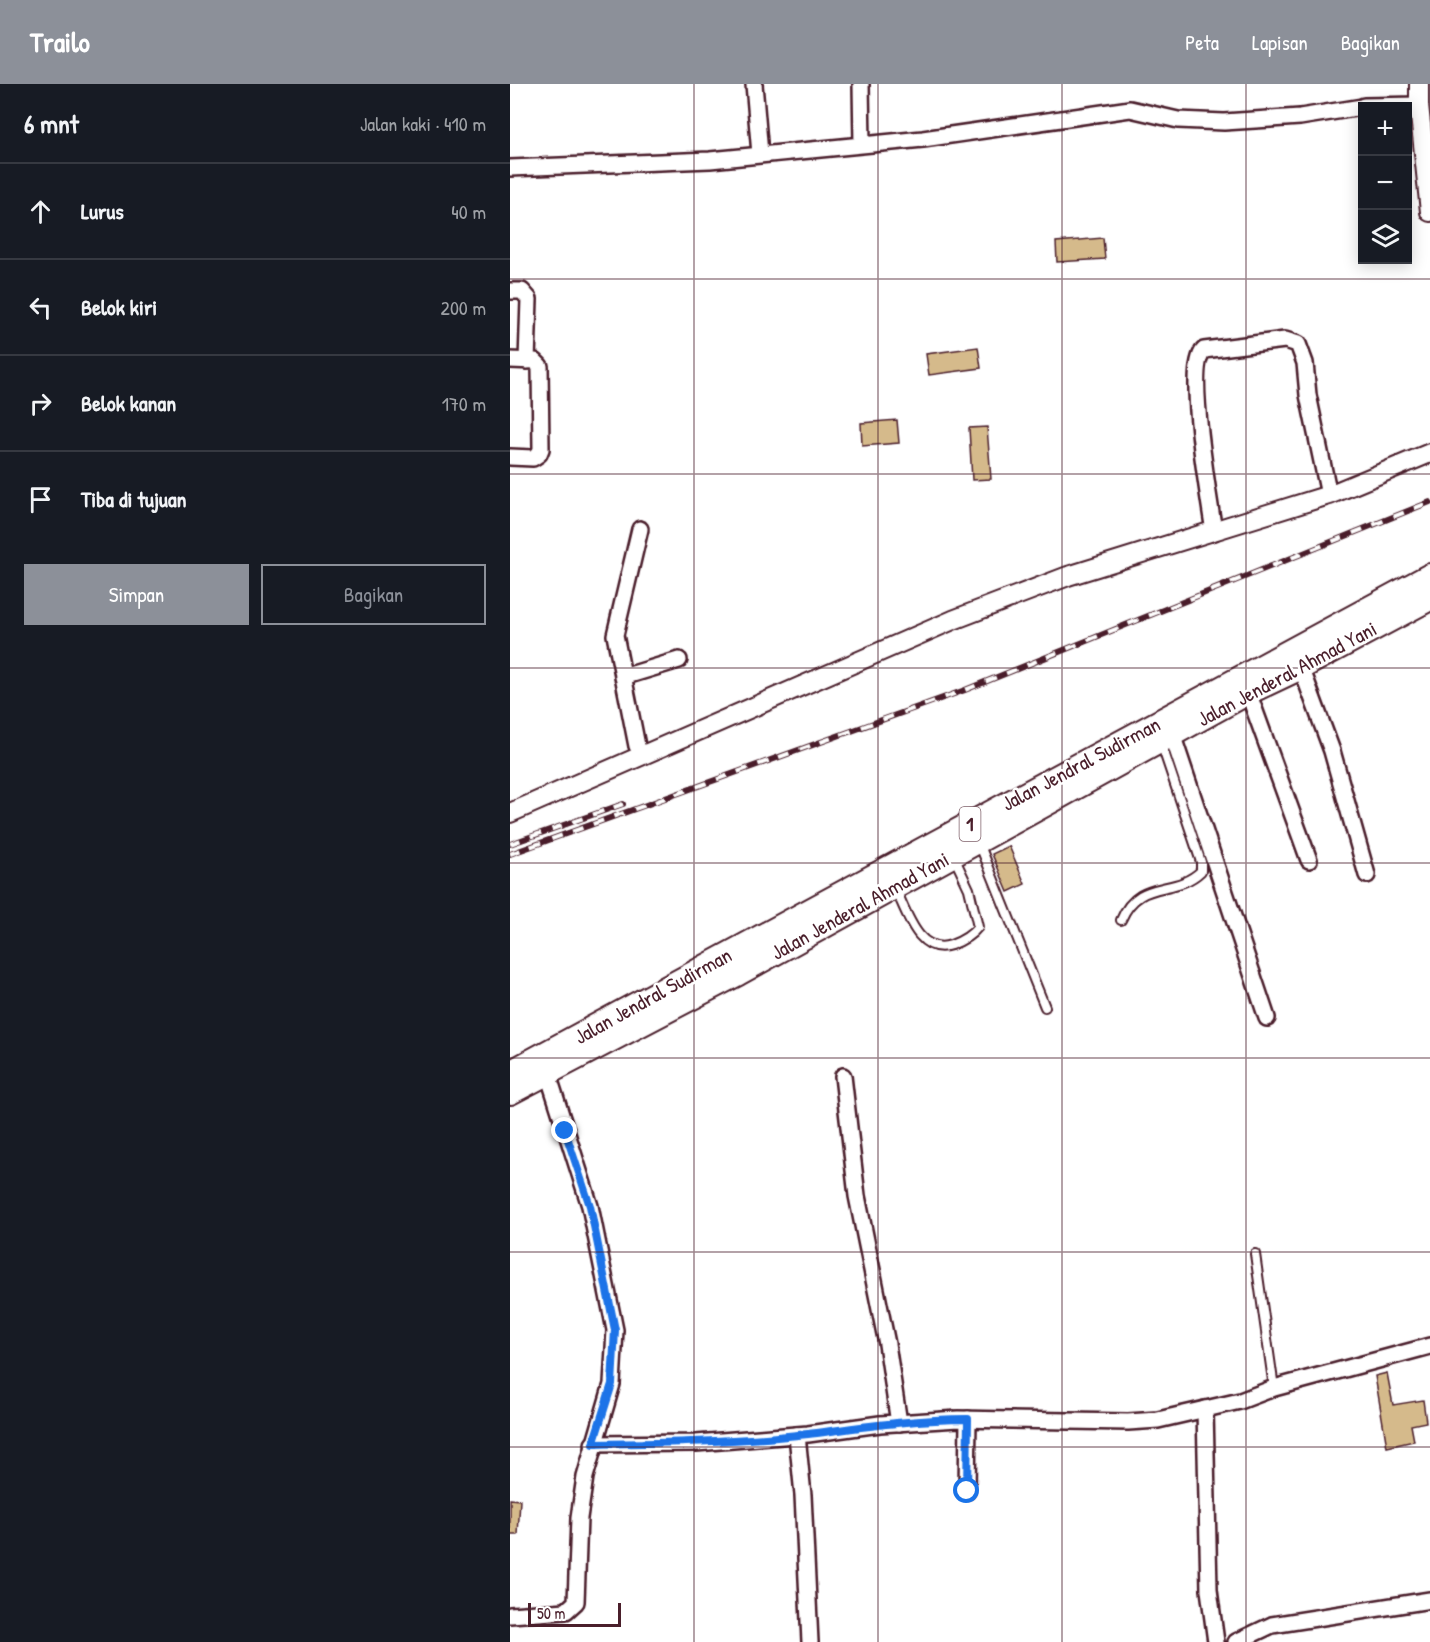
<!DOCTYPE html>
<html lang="id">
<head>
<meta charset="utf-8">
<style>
  :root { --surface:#171b24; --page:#20242c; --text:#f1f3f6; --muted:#9ea1a6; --line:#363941; --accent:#8c9099 }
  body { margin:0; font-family:"Patrick Hand",sans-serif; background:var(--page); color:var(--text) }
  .controls { position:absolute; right:18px; top:18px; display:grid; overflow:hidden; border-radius:0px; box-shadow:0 3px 15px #0003 }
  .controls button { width:54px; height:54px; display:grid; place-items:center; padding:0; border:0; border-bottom:2px solid var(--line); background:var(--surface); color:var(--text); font:30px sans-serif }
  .scale { position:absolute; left:18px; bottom:15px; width:93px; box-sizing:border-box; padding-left:6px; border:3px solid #4a1f2b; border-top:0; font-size:16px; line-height:21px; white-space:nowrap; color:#4a1f2b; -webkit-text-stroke:4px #fff; paint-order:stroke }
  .stop { position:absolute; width:18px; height:18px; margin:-14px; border:4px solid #1a73e8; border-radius:50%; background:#fff }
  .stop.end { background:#1a73e8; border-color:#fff; box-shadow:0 2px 6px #0008 }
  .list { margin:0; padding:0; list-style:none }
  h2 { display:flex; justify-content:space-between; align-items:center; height:78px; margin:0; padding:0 24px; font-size:26px }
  h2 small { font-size:20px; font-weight:400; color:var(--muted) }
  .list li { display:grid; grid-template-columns:39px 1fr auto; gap:18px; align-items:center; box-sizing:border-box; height:96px; padding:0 24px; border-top:2px solid var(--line) }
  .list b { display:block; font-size:22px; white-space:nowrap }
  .list em { font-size:20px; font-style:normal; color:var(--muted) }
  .actions { display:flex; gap:12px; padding:18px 24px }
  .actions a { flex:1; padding:14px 0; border:2px solid var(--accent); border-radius:0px; text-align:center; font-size:21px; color:var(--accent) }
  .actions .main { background:var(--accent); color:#fff }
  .icon { flex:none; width:33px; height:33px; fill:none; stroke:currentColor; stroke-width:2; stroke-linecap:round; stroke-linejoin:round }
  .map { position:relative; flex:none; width:920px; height:1558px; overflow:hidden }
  header { display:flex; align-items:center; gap:36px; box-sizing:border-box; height:84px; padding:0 30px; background:var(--accent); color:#fff }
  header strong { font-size:28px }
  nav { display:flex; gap:33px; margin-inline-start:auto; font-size:21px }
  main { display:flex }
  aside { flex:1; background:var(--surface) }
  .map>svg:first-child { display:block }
</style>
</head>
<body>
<header>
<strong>Trailo</strong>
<nav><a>Peta</a><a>Lapisan</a><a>Bagikan</a></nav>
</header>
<main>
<aside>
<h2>6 mnt<small>Jalan kaki · 410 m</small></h2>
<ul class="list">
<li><svg class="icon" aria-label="ahead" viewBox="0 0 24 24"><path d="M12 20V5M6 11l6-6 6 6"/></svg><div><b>Lurus</b></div><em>40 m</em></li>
<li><svg class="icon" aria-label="left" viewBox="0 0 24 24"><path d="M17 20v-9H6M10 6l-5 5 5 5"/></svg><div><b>Belok kiri</b></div><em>200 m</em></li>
<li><svg class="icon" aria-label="right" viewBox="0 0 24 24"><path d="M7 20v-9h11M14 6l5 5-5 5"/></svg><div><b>Belok kanan</b></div><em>170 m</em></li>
<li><svg class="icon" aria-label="arrive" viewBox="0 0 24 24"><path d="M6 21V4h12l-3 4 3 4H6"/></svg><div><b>Tiba di tujuan</b></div></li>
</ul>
<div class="actions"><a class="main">Simpan</a><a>Bagikan</a></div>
</aside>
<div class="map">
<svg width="920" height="1558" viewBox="0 0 920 1558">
  <rect width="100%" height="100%" fill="#fff"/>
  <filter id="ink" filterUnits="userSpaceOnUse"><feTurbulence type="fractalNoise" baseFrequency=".0167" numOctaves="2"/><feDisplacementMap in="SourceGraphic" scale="12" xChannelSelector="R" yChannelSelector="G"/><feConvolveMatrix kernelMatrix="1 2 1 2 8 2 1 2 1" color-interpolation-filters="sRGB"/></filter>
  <g filter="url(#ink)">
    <g fill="#d5ba8b" stroke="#4a1f2b" stroke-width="1.5">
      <polygon points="593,154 595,175 547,178 546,158"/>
      <polygon points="468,263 471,284 419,291 416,270"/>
      <polygon points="387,336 389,359 352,362 351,339"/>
      <polygon points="477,343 481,395 462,396 459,344"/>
      <polygon points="499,762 515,800 498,808 482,770"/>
      <polygon points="877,1289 883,1321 913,1316 916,1338 901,1341 904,1357 877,1363 865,1292"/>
      <polygon points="0,1415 10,1416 8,1451 0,1451"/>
    </g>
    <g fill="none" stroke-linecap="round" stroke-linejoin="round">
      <defs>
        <g id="service">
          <polyline points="469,759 535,923"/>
          <path d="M386 806C397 829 409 872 441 861 452 857 461 852 468 843L459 805 444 773"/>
          <path d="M611 836C629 793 664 813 691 787V778L651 659"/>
          <polyline points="745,1170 764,1304"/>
        </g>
        <g id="minor">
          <polyline points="244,0 250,70"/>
          <polyline points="351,0 352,60"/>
          <polyline points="854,22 909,21"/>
          <polyline points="0,84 200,76 413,55 620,25 668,36 714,38 790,33 852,23"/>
          <polyline points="0,207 12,207 19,215 17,277"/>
          <polyline points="0,276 25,277 30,282 31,365 29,370 23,374 0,373"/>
          <path d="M704 448C700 419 675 283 694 266L775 256 788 260 795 279 798 311 819 411"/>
          <polyline points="791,583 822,667 857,791"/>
          <polyline points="113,593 169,576"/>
          <polyline points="738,608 799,776"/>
          <polyline points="662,650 757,934"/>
          <polyline points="127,662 105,551 130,445"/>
          <polyline points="333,992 347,1112 377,1260 389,1339"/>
          <polyline points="695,1325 699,1506 706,1558"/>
          <polyline points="287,1351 293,1411 300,1558"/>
          <polyline points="83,1360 186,1359 298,1350 370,1340 448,1335 618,1338 648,1336 730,1317 764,1304 920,1262"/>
          <polyline points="457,1407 458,1335"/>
          <polyline points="0,1531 56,1527 66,1518 69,1434 75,1393 102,1300 105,1246 80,1122 38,990"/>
          <polyline points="726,1558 762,1541 920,1516"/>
        </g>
        <g id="tertiary">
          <polyline points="909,0 909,21 920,128"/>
          <polyline points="0,729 443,536 558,492 819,411 920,369"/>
        </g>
        <g id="trunk">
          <polyline points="0,989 920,492"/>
          <polyline points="0,1008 228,889 738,608 791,583 920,514"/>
        </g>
      </defs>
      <use href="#service" stroke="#4a1f2b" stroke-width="12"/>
      <use href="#minor" stroke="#4a1f2b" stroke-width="20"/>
      <use href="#tertiary" stroke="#4a1f2b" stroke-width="22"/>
      <use href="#trunk" stroke="#4a1f2b" stroke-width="28"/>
      <use href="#service" stroke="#fff" stroke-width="8"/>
      <use href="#minor" stroke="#fff" stroke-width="15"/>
      <use href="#tertiary" stroke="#fff" stroke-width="18"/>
      <use href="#trunk" stroke="#fff" stroke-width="24"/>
      <defs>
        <g id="rail">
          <polyline points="0,760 113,720"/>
          <polyline points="0,770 455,606 920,418"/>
        </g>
      </defs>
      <use href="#rail" stroke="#4a1f2b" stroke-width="6"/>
      <use href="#rail" stroke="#fff" stroke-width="4" stroke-dasharray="11" stroke-linecap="butt"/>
    </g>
  </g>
  <g fill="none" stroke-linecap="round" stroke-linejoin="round" filter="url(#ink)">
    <path stroke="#1a73e8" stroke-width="8" d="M55 1047 80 1122 105 1246 102 1300 83 1360C155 1359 227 1358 298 1350 352 1343 404 1335 458 1335L457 1407"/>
  </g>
  <path fill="none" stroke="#4a1f2b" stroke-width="1.5" stroke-opacity="0.55" d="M184 0V1558M368 0V1558M552 0V1558M736 0V1558M0 195H920M0 390H920M0 584H920M0 779H920M0 974H920M0 1168H920M0 1363H920"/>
  <g text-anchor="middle" stroke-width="5" stroke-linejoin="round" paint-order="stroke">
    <rect fill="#fff" stroke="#80626b" stroke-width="1.5" x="449.5" y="723" width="21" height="34" rx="4.5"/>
    <g font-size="20" font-weight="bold" fill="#4a1f2b">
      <text x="460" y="747">1</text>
    </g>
    <g font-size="21" fill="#4a1f2b" stroke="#fff">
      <text transform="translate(777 590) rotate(-28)" y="7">Jalan Jenderal Ahmad Yani</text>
      <text transform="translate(571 680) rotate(-28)" y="7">Jalan Jendral Sudirman</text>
      <text transform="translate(350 822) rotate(-29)" y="7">Jalan Jenderal Ahmad Yani</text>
      <text transform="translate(143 912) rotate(-29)" y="7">Jalan Jendral Sudirman</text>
    </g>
  </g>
</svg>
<div class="controls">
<button>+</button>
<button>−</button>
<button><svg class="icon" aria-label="layers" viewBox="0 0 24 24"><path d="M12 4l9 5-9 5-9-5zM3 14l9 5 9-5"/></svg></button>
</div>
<div class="scale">50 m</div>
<div class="stop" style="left:457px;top:1407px"></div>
<div class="stop end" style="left:55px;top:1047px"></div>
</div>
</main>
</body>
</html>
